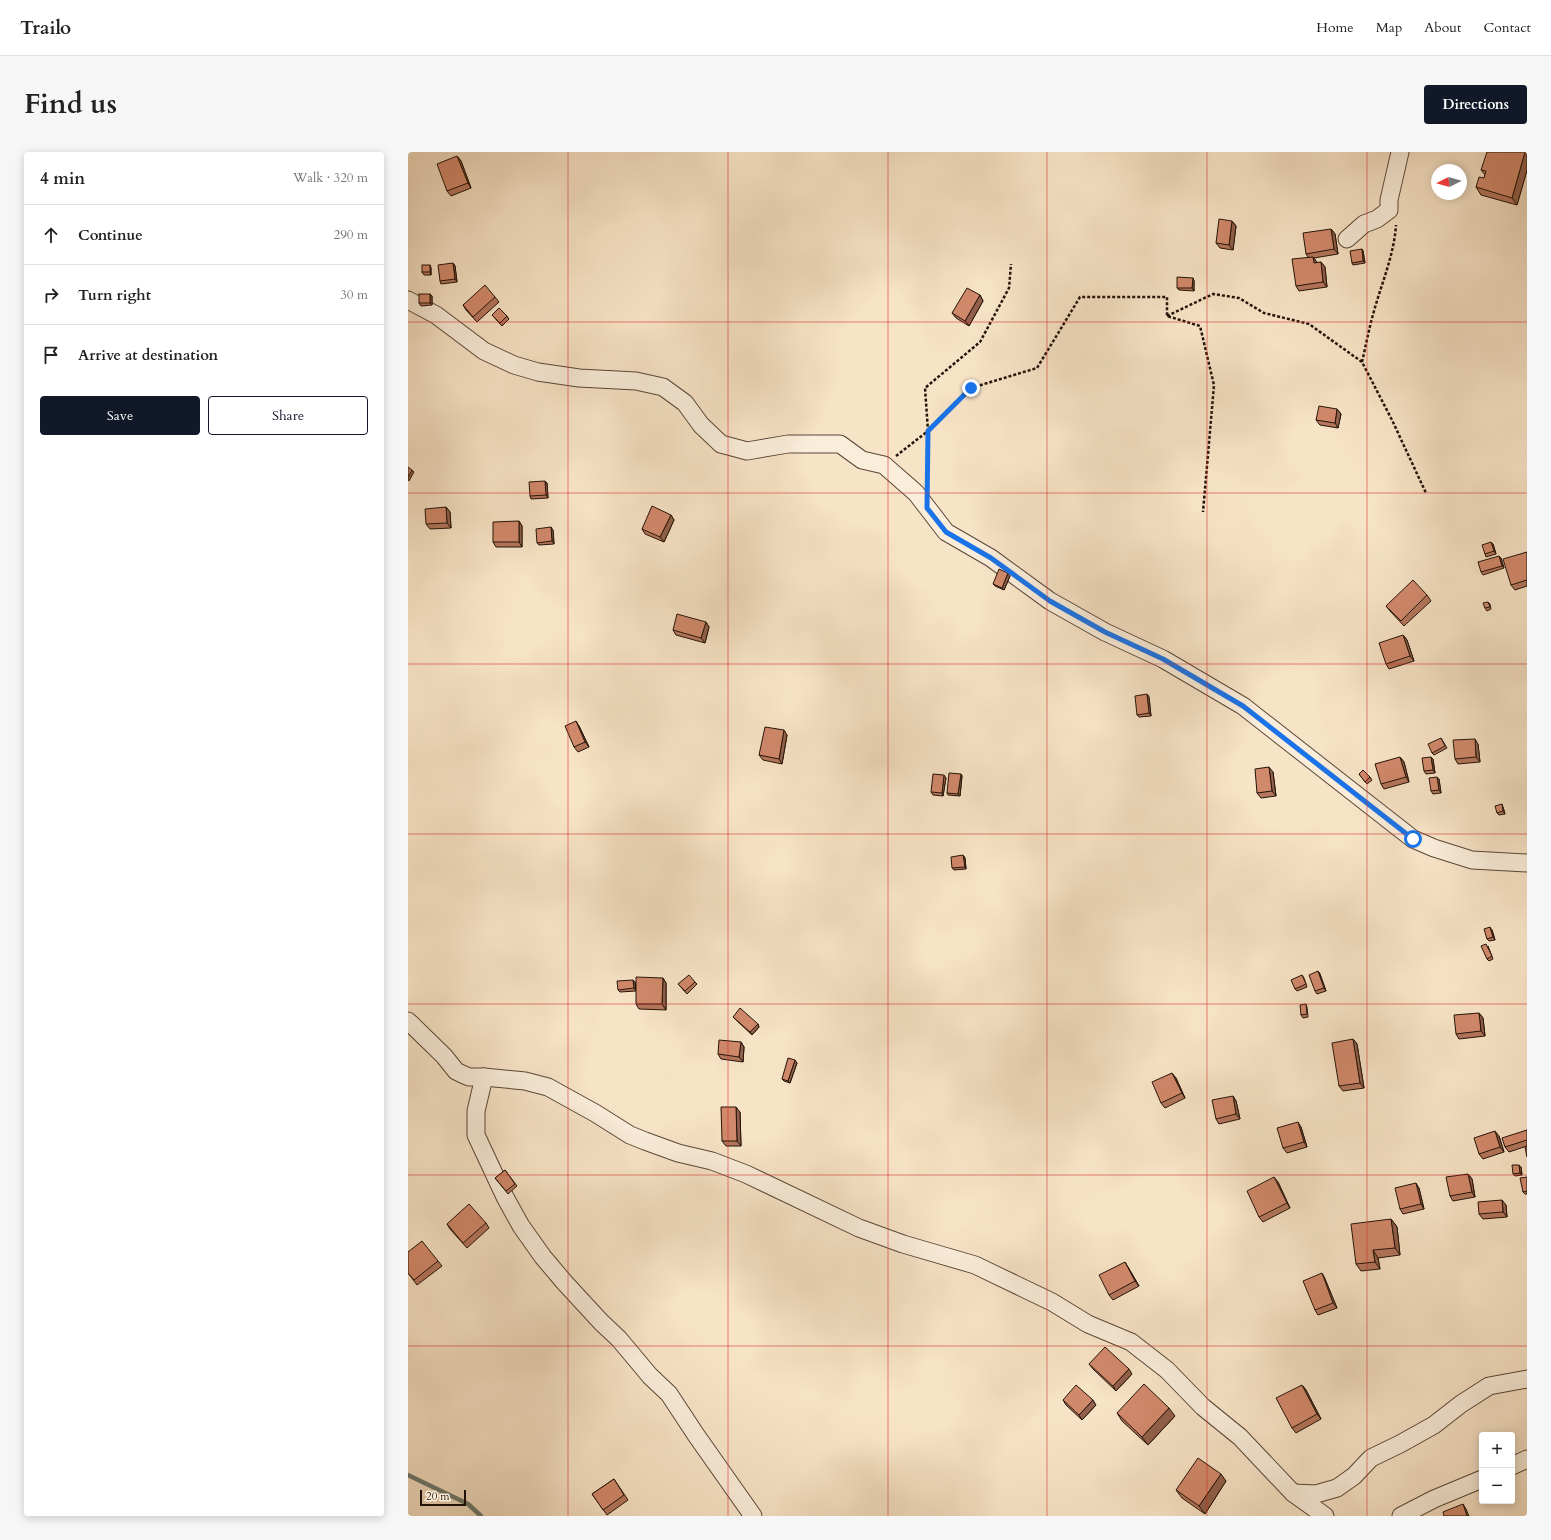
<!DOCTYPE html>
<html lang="en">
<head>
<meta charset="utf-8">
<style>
  :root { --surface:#fff; --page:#f6f6f6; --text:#222; --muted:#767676; --line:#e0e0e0; --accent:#111827 }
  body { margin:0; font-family:Cardo,serif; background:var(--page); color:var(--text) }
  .controls { position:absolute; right:12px; bottom:12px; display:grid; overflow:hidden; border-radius:4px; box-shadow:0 2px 10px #0003 }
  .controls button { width:36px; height:36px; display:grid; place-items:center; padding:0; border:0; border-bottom:1px solid var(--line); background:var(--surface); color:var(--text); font:20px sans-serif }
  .compass { position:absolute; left:1023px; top:12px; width:36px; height:36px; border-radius:50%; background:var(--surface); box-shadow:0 2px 10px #0003; rotate:264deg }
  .scale { position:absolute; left:12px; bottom:10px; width:46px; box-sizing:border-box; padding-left:4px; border:2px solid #241309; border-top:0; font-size:11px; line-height:14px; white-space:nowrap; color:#241309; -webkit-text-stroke:3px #faedda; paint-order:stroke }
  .stop { position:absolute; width:12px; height:12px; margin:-9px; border:3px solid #1a73e8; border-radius:50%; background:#fff }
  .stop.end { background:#1a73e8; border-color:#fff; box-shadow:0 1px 4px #0008 }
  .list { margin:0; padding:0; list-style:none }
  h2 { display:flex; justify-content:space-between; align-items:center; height:52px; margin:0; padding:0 16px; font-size:17px }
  h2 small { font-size:13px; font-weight:400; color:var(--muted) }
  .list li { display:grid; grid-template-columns:26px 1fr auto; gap:12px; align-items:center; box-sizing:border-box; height:60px; padding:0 16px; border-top:1px solid var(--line) }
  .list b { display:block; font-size:15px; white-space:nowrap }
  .list em { font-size:13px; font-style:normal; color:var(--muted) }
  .actions { display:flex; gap:8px; padding:12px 16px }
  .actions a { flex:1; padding:9px 0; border:1px solid var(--accent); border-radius:4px; text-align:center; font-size:14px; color:var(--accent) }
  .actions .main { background:var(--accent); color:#fff }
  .icon { flex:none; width:22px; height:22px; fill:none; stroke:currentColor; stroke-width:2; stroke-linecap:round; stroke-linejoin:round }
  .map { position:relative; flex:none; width:1119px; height:1364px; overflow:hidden; border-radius:4px }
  header { display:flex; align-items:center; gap:24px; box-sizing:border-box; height:56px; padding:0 20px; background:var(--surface); border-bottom:1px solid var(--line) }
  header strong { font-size:19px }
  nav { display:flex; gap:22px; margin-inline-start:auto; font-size:14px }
  .intro { display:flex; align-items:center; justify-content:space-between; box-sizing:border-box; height:96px; padding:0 24px }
  h1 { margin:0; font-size:28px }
  .button { padding:10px 18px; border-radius:4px; background:var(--accent); color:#fff; font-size:14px; font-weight:700 }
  main { display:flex; gap:24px; padding:0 24px }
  aside { flex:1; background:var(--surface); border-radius:4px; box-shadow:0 2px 10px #0003 }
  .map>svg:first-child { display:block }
</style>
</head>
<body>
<header>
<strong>Trailo</strong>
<nav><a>Home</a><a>Map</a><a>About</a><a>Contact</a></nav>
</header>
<div class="intro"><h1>Find us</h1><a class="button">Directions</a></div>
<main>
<aside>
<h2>4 min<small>Walk · 320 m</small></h2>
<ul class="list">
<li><svg class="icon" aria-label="ahead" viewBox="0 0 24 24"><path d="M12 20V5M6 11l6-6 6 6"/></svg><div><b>Continue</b></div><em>290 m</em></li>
<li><svg class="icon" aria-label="right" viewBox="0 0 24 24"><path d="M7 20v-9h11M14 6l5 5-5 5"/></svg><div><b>Turn right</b></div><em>30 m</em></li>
<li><svg class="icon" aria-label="arrive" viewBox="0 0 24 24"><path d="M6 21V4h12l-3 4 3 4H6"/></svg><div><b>Arrive at destination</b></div></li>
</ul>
<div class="actions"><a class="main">Save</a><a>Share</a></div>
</aside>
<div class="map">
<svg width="1119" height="1364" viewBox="0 0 1119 1364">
  <rect width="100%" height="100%" fill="#f7e3c6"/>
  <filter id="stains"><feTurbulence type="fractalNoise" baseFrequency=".005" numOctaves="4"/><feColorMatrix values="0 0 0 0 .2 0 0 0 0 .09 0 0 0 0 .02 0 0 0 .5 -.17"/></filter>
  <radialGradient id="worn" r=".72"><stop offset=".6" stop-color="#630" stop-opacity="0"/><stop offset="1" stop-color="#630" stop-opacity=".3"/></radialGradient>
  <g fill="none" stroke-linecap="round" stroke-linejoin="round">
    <polyline stroke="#6d7a70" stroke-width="4.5" points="0,1323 60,1352 73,1364"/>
    <defs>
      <g id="minor">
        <polyline points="939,87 956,72 969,67 981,58 981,48 992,0"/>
        <polyline points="0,148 28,163 76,199 106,213 130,220 171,226 228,229 255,235 277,251 293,273 313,292 339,299 380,292 432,292 454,308 476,313 508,341 538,380 583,406 642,449 697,480 755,507 835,554 1005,687 1026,696 1064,708 1119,711"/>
        <polyline points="0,869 36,904 48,919 54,922 61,925 76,925 117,929 140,935 187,961 222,983 237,989 270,1001 304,1009 338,1022 451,1076 495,1092 567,1113 644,1150 680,1172 723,1190 759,1218 795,1255 832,1285 885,1341 917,1364"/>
        <polyline points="76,925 68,959 68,983 97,1045 113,1074 135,1105 157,1131 193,1170 211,1187 242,1224 261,1242 288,1283 345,1364"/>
        <polyline points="1104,1314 1119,1307"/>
        <polyline points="885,1341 908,1342 929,1336 946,1324 963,1306 992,1292 1026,1273 1053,1252 1081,1234 1119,1227"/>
        <polyline points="993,1364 1026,1347 1074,1327"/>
      </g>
    </defs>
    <use href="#minor" stroke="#594738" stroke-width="19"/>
    <g stroke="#241309" stroke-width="2.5" stroke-dasharray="3 2" stroke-linecap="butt">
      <polyline points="759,164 805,142 831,146 856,161 901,172 954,210 984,268 1018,341"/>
      <path d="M954 210C958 193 961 176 966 159 974 130 986 103 988 73"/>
      <polyline points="488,304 520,279 517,236 572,190 601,136 603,112"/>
      <polyline points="519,329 520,279 563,236 629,216 672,145 759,145 759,164 792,174 806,233 795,360"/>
    </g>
    <use href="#minor" stroke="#faedda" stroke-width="17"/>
  </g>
  <g fill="#b4765c" stroke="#241309">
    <polygon points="1119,0 1119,18 1109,53 1073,43 1068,35 1076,26 1077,23 1073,18"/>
    <polygon points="49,4 53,9 63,36 43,44 39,39"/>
    <polygon points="824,69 828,74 825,98 812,96 808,91"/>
    <polygon points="923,77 927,82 930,102 906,106 909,111 913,110 917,115 919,135 891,139 888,134 900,105 898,102"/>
    <polygon points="954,97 955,99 957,111 945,113 944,111"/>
    <polygon points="45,111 47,114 49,130 33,132 32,129"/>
    <polygon points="22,113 23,116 23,123 16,123 14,120"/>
    <polygon points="785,126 786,129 786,139 771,138 769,136"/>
    <polygon points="22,142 24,144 24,153 13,154 11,151"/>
    <polygon points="572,143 575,149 561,174 548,166 544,161"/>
    <polygon points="87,145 91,150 69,170 58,158 55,153"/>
    <polygon points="84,163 99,164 101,167 94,174"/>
    <polygon points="929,257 933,262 930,276 912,273 908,268"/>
    <polygon points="137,329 139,331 140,346 123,347 122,344"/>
    <polygon points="38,355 42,360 43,376 22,377 18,372"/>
    <polygon points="263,363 266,368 256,390 237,382 234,377"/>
    <polygon points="111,369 114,374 114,395 88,395 85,390"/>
    <polygon points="145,378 146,392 131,393 129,391"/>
    <polygon points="1085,392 1088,402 1078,405 1077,402"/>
    <polygon points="1119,400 1119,434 1107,438 1103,433"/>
    <polygon points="1093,406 1096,416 1075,423 1073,420"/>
    <polygon points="602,424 596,438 587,434 585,432"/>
    <polygon points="1019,443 1023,449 996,474 982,459 978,454"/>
    <polygon points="1080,450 1082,452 1083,457 1079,459 1077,456"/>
    <polygon points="298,470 301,475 297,491 268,483 265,478"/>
    <polygon points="995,483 999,488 1006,509 981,517 978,512"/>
    <polygon points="739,542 741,545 743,564 731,565 729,563"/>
    <polygon points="171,574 181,595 170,600 166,595"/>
    <polygon points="379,583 374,612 355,608 351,603"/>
    <polygon points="1033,586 1039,596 1026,603 1024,601"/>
    <polygon points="1070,592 1072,610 1050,612 1047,607"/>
    <polygon points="992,605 996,610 1001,630 976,637 973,632"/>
    <polygon points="1023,605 1025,607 1027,621 1018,622 1016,619"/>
    <polygon points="865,620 868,644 853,646 849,641"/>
    <polygon points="553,622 554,624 552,644 540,643 539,641"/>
    <polygon points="951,622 962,625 964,628 959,632"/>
    <polygon points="1029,625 1031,627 1033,641 1025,642 1023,639"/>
    <polygon points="538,626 535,644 525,643 523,640"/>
    <polygon points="1095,655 1097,662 1091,663 1089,661"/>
    <polygon points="555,703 557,706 558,717 546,718 544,716"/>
    <polygon points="1084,778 1087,788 1081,789 1079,787"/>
    <polygon points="1080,794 1085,807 1081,809 1079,807"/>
    <polygon points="910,819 912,822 918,839 909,842 907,839"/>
    <polygon points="894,823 896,826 899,835 889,839 887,837"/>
    <polygon points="255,826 258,831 258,858 231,857 228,852"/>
    <polygon points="225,828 227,830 228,839 212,840 210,838"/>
    <polygon points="287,830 289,832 279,842 270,832"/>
    <polygon points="898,852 899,855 900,865 895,866 893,863"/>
    <polygon points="1071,861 1075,866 1077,884 1051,887 1048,882"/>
    <polygon points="325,865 350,872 351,875 344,883 327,867"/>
    <polygon points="945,887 949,892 956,936 935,939 931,934"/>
    <polygon points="333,890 336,895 335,910 313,907 310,902"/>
    <polygon points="389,911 382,931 376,929 374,927"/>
    <polygon points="768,926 777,946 757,956 753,951"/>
    <polygon points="825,944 828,949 832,967 811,972 808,967"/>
    <polygon points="332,960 333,994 318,994 314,989"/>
    <polygon points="893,975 899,995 879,1001 875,996"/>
    <polygon points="1119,978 1119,994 1101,1000 1097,995"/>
    <polygon points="1091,984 1096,1000 1075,1007 1071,1002"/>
    <polygon points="1113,1015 1114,1023 1107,1024 1105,1022"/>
    <polygon points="97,1018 109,1034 100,1042 87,1026"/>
    <polygon points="1060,1022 1064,1027 1067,1045 1045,1049 1042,1044"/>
    <polygon points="1119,1025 1119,1042 1117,1042 1115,1040"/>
    <polygon points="870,1030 882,1056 855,1070 851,1065"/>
    <polygon points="1011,1036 1016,1057 995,1062 992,1057"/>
    <polygon points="1098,1053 1099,1065 1075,1067 1071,1062"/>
    <polygon points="983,1067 989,1075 992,1103 970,1106 972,1117 953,1119 948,1112"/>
    <polygon points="78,1071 81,1076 59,1096 42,1077 39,1072"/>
    <polygon points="0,1100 30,1109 34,1114 9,1133 0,1121"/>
    <polygon points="720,1115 731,1134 705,1148 701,1143"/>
    <polygon points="914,1121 917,1127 929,1156 910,1163 907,1158"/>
    <polygon points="681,1212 724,1222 708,1239 685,1217"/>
    <polygon points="894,1233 898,1238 913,1267 888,1281 884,1276"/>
    <polygon points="655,1248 688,1253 674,1268 658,1253"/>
    <polygon points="709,1261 767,1264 740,1293 714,1269"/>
    <polygon points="206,1327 220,1348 199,1363 184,1342"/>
    <polygon points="818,1329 797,1362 774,1346 768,1338"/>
  </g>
  <g fill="#92604b" stroke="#241309">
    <polygon points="1117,0 1119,0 1119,18 1109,53 1104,46"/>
    <polygon points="49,4 53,9 63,36 60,31"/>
    <polygon points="824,69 828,74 825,98 821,93"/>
    <polygon points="923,77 927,82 930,102 926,97"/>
    <polygon points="954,97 955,99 957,111 955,109"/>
    <polygon points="905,105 909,110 909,116 906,111"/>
    <polygon points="913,110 917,115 919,135 915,130"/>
    <polygon points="45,111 47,114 49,130 47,127"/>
    <polygon points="22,113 23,116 23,123 22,120"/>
    <polygon points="785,126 786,129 786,139 784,136"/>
    <polygon points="22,142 24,144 24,153 22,151"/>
    <polygon points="572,143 575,149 561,174 557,169"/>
    <polygon points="929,257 933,262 930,276 927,271"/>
    <polygon points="4,318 6,320 1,329 0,327 0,325"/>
    <polygon points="137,329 139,331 140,346 138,343"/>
    <polygon points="38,355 42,360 43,376 39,371"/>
    <polygon points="263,363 266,368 256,390 252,385"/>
    <polygon points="111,369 114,374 114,395 111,390"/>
    <polygon points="143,375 145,378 146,392 144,389"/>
    <polygon points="1083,390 1085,392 1088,402 1086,399"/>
    <polygon points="1091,404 1093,406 1096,416 1094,414"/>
    <polygon points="600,421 602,424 596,438 594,436"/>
    <polygon points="298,470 301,475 297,491 293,486"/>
    <polygon points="995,483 999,488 1006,509 1002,504"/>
    <polygon points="739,542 741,545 743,564 741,561"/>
    <polygon points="168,569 171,574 181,595 177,590"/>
    <polygon points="376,578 379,583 374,612 371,607"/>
    <polygon points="1067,587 1070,592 1072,610 1068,605"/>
    <polygon points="992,605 996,610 1001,630 998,625"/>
    <polygon points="1023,605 1025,607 1027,621 1025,618"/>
    <polygon points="861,615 865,620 868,644 864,639"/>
    <polygon points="553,622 554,624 552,644 550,642"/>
    <polygon points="536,623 538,626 535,644 534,641"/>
    <polygon points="1029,625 1031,627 1033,641 1031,638"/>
    <polygon points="1094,652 1095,655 1097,662 1095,659"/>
    <polygon points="555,703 557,706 558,717 557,715"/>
    <polygon points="1082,775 1084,778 1087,788 1085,785"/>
    <polygon points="910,819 912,822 918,839 916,836"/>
    <polygon points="255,826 258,831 258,858 254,852"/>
    <polygon points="225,828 227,830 228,839 226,836"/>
    <polygon points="1071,861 1075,866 1077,884 1073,879"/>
    <polygon points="350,872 351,875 344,883 342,880"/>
    <polygon points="945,887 949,892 956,936 952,931"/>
    <polygon points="333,890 336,895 335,910 331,905"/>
    <polygon points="387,908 389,911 382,931 380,929"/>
    <polygon points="764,921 768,926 777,946 774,941"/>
    <polygon points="825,944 828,949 832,967 828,962"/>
    <polygon points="328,955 332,960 333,994 329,989"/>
    <polygon points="890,970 893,975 899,995 896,990"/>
    <polygon points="1087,979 1091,984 1096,1000 1092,995"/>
    <polygon points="1111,1013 1113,1015 1114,1023 1112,1021"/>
    <polygon points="1060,1022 1064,1027 1067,1045 1064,1040"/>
    <polygon points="866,1025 870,1030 882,1056 879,1051"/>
    <polygon points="1008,1031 1011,1036 1016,1057 1013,1052"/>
    <polygon points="1094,1048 1098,1053 1099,1065 1095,1060"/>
    <polygon points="983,1067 989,1075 992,1103 987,1096"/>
    <polygon points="965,1098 970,1106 972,1117 967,1110"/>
    <polygon points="717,1110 720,1115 731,1134 727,1129"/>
    <polygon points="914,1121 917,1127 929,1156 925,1151"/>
    <polygon points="721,1217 724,1222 708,1239 705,1234"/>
    <polygon points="894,1233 898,1238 913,1267 909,1262"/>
    <polygon points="685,1248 688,1253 674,1268 671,1263"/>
    <polygon points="761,1256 767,1264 740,1293 734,1285"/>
    <polygon points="813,1322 818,1329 797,1362 791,1354"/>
    <polygon points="1055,1352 1058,1357 1061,1364 1059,1364"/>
  </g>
  <g fill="#d1896b" stroke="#241309">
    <polygon points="1079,0 1117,0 1104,46 1068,35 1071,25 1076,26 1078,19 1073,18"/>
    <polygon points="49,4 60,31 39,39 29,12"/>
    <polygon points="811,67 824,69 821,93 808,91"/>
    <polygon points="923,77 926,97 898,102 895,81"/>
    <polygon points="954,97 955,109 944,111 942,99"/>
    <polygon points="905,105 906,111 913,110 915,130 888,134 884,107"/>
    <polygon points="45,111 47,127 32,129 30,113"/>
    <rect x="14" y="113" width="8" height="7"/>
    <polygon points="769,125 785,126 784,136 769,136"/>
    <polygon points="77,133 87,145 65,165 55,153"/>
    <polygon points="559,136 572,143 557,169 544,161"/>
    <rect x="11" y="142" width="11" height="9"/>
    <polygon points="91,156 99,164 92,171 84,163"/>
    <polygon points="911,254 929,257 927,271 908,268"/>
    <polygon points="0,315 4,318 0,325"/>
    <polygon points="137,329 138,343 122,344 121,330"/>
    <polygon points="244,354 263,363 252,385 234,377"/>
    <polygon points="38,355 39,371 18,372 17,357"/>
    <polygon points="111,369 111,390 85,390 85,370"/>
    <polygon points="143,375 144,389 129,391 128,377"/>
    <polygon points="1083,390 1086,399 1077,402 1074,393"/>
    <polygon points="1119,400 1119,428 1103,433 1095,407"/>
    <polygon points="1091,404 1094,414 1073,420 1070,410"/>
    <polygon points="591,417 600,421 594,436 585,432"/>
    <polygon points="1005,428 1019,443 993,469 978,454"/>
    <polygon points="1080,450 1082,455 1077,456 1075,451"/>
    <polygon points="269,462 298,470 293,486 265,478"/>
    <polygon points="995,483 1002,504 978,512 971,491"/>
    <polygon points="739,542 741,561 729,563 727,544"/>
    <polygon points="168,569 177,590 166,595 157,574"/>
    <polygon points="357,575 376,578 371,607 351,603"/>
    <polygon points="1033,586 1037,594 1024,601 1020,592"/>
    <polygon points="1067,587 1068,605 1047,607 1045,588"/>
    <polygon points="992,605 998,625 973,632 967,612"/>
    <polygon points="1023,605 1025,618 1016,619 1014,606"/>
    <polygon points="861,615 864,639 849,641 847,617"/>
    <polygon points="955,618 962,625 957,630 951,622"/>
    <polygon points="541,621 553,622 550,642 539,641"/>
    <polygon points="525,622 536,623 534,641 523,640"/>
    <polygon points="1029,625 1031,638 1023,639 1021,626"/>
    <polygon points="1094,652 1095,659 1089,661 1087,654"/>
    <polygon points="555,703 557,715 544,716 543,705"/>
    <polygon points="1082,775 1085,785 1079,787 1076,777"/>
    <polygon points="1078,792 1084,804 1079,807 1073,794"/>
    <polygon points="910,819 916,836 907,839 901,823"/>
    <polygon points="281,823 287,830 277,839 270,832"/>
    <polygon points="894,823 898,832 887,837 883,828"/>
    <polygon points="228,825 255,826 254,852 228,852"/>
    <polygon points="225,828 226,836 210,838 209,829"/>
    <polygon points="898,852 899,862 893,863 892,853"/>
    <polygon points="332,856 350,872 342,880 325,865"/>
    <polygon points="1071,861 1073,879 1048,882 1046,863"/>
    <polygon points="945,887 952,931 931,934 924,891"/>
    <polygon points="311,888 333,890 331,905 310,902"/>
    <polygon points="380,906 387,908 380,929 374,927"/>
    <polygon points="764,921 774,941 753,951 744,930"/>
    <polygon points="825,944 828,962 808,967 804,948"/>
    <polygon points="313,955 328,955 329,989 314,989"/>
    <polygon points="890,970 896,990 875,996 869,976"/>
    <polygon points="1119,978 1119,988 1097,995 1094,986"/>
    <polygon points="1087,979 1092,995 1071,1002 1066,986"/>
    <polygon points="1119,994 1119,1005 1117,995"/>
    <polygon points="1104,1013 1111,1013 1112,1021 1105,1022"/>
    <polygon points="97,1018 107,1032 98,1039 87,1026"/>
    <polygon points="1060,1022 1064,1040 1042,1044 1038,1025"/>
    <polygon points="866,1025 879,1051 851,1065 839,1039"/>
    <polygon points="1119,1025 1119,1039 1115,1040 1112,1026"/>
    <polygon points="1008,1031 1013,1052 992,1057 987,1036"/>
    <polygon points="1094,1048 1095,1060 1071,1062 1070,1050"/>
    <polygon points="61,1052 78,1071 55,1091 39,1072"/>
    <polygon points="983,1067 987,1096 965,1098 967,1110 948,1112 943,1072"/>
    <polygon points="14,1089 30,1109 6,1128 0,1121 0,1100"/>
    <polygon points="717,1110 727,1129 701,1143 691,1123"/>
    <polygon points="914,1121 925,1151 907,1158 895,1129"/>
    <polygon points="697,1195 721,1217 705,1234 681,1212"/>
    <polygon points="736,1232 761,1256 734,1285 709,1261"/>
    <polygon points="668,1233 685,1248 671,1263 655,1248"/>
    <polygon points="894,1233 909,1262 884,1276 868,1246"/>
    <polygon points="790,1306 813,1322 791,1354 768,1338"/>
    <polygon points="206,1327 216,1343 195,1358 184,1342"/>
    <polygon points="1055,1352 1059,1364 1036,1364 1035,1360"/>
  </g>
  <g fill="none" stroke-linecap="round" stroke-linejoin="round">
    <polyline stroke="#1a73e8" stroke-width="5" points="563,236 520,279 519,356 538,380 583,406 642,449 697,480 755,507 835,554 1005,687"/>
  </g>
  <path fill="none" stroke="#d62828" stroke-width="1" stroke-opacity="0.55" d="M160 0V1364M320 0V1364M480 0V1364M639 0V1364M799 0V1364M959 0V1364M0 170H1119M0 341H1119M0 512H1119M0 682H1119M0 852H1119M0 1023H1119M0 1194H1119"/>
  <rect width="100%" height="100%" filter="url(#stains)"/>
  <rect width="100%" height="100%" fill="url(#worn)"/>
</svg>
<div class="controls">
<button>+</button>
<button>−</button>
</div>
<svg class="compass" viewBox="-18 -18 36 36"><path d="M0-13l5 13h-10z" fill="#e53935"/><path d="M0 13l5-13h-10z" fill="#767676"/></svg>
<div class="scale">20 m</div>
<div class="stop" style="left:1005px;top:687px"></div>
<div class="stop end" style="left:563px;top:236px"></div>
</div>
</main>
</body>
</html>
